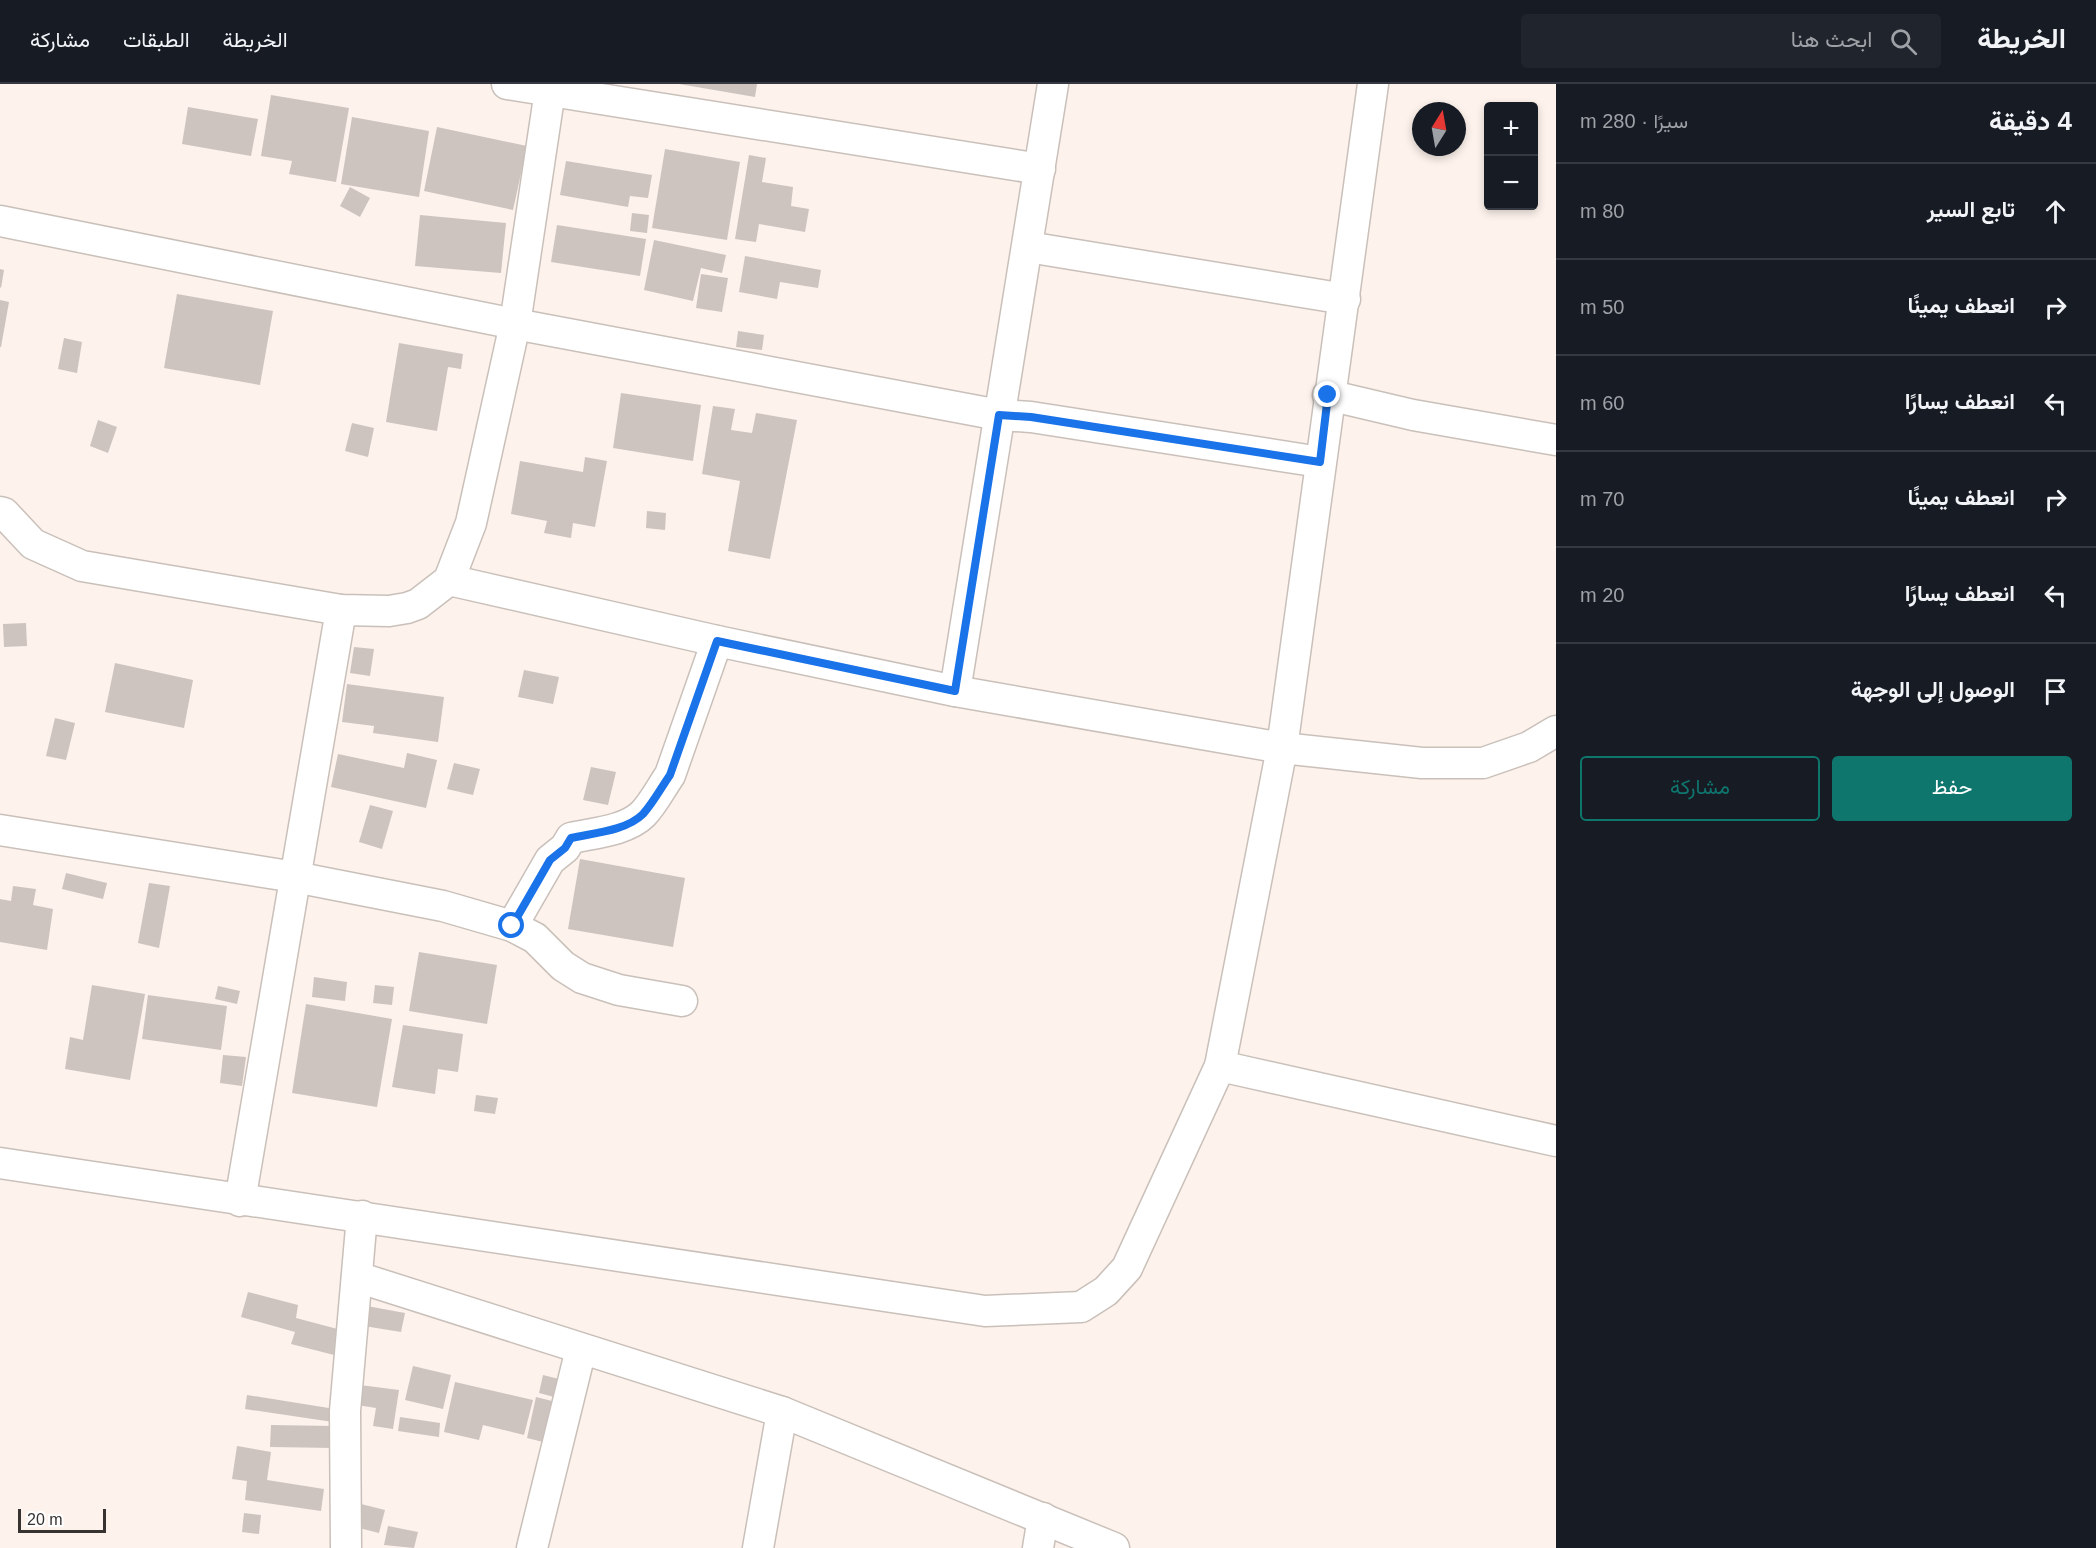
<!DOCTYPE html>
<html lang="ar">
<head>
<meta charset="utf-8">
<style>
  :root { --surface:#171b24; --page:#20242c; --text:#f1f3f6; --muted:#9ea1a6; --line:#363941; --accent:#0f766e }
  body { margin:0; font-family:Helvetica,Vazirmatn,sans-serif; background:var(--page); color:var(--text); direction:rtl }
  .controls { position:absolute; right:18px; top:18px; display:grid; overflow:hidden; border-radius:6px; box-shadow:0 3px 9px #0003 }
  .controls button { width:54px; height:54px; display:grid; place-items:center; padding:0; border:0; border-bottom:2px solid var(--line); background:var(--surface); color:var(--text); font:30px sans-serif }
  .compass { position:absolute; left:1412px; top:18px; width:54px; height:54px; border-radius:50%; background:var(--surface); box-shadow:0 3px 9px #0003; rotate:11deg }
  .scale { position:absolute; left:18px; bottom:15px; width:88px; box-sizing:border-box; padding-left:6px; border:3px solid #373331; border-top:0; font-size:16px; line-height:21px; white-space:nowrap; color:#373331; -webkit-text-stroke:4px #fff; paint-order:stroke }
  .stop { position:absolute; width:18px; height:18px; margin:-14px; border:4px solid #1a73e8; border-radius:50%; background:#fff }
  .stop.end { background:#1a73e8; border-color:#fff; box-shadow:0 2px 6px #0008 }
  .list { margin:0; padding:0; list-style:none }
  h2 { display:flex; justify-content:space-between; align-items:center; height:78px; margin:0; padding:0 24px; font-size:26px }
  h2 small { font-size:20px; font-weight:400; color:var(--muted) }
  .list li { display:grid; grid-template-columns:39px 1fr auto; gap:18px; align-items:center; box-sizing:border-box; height:96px; padding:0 24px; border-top:2px solid var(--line) }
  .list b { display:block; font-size:22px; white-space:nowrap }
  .list em { font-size:20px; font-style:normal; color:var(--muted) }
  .actions { display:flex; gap:12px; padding:18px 24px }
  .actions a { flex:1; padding:14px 0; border:2px solid var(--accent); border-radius:6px; text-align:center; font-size:21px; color:var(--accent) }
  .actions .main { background:var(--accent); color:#fff }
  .icon { flex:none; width:33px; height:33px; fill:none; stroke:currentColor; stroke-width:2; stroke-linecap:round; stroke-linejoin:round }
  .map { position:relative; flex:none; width:1556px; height:1464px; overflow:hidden; direction:ltr }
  header { display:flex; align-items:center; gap:36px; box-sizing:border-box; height:84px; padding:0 30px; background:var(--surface); border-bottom:2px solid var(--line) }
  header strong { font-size:28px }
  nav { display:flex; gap:33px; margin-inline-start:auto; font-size:21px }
  .search { width:420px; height:54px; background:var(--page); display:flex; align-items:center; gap:15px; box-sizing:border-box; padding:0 21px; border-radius:6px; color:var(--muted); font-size:22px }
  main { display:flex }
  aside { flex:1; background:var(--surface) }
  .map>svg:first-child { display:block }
</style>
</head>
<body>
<header>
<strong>الخريطة</strong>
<div class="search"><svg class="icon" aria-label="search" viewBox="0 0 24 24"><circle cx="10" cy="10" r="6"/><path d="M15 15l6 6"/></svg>ابحث هنا</div>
<nav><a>الخريطة</a><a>الطبقات</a><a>مشاركة</a></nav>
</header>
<main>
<aside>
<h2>4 دقيقة<small>سيرًا · 280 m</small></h2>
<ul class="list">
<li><svg class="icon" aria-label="ahead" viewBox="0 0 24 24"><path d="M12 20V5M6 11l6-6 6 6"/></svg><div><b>تابع السير</b></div><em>80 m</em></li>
<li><svg class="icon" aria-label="right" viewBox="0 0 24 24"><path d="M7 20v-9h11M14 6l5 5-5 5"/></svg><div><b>انعطف يمينًا</b></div><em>50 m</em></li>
<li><svg class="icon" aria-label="left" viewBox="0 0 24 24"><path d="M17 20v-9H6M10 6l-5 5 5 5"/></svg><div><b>انعطف يسارًا</b></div><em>60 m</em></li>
<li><svg class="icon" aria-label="right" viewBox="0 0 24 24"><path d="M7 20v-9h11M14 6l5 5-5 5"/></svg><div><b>انعطف يمينًا</b></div><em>70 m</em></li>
<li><svg class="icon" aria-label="left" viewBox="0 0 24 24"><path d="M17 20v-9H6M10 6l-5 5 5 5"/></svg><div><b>انعطف يسارًا</b></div><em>20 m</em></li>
<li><svg class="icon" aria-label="arrive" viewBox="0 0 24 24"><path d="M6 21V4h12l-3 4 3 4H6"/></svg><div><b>الوصول إلى الوجهة</b></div></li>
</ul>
<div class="actions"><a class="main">حفظ</a><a>مشاركة</a></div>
</aside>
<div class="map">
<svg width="1556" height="1464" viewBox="0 0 1556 1464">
  <rect width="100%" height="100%" fill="#fdf2ec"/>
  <g fill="#cec4bf">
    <polygon points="679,0 757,0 755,13"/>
    <polygon points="271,11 349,24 336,98 289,90 292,77 261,72"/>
    <polygon points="188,23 258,35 251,72 182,60"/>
    <polygon points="352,33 429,47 419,113 341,100"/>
    <polygon points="437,43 527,62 513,126 424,107"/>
    <polygon points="665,65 740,78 727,156 652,144"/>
    <polygon points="749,71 766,74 762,98 793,103 791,122 809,125 805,148 759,140 756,158 735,155"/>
    <polygon points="566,77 652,91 648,114 630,112 628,123 560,111"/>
    <polygon points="350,103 370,114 360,133 340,122"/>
    <polygon points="632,129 649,131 647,149 630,147"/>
    <polygon points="420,131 506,139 501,189 415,182"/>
    <polygon points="557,141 646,155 640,192 551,178"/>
    <polygon points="654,156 726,171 722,189 701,184 693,217 644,206"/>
    <polygon points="745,172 821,186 818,204 780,198 777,215 739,208"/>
    <polygon points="0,185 4,186 1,204 0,203"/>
    <polygon points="701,190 728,194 722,228 696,224"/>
    <polygon points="177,210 273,227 260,301 164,284"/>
    <polygon points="0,216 9,218 1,263 0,263"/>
    <polygon points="738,247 764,251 762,266 736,263"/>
    <polygon points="64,254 82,258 77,289 58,285"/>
    <polygon points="399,259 463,270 461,285 448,283 437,347 386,338"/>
    <polygon points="621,309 701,321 693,377 613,364"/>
    <polygon points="713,322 735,325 731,346 752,349 756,329 797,336 770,475 728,467 740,397 702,390"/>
    <polygon points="98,336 117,343 108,369 90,362"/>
    <polygon points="352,339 374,344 368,373 345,367"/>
    <polygon points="585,373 607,377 595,443 573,439 571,454 544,449 547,437 511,430 520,377 583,388"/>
    <polygon points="647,427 666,429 665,446 646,444"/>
    <polygon points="26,539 27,562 4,563 3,540"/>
    <polygon points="354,563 374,565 370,592 350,589"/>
    <polygon points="115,579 193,596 184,644 105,628"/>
    <polygon points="524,586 559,593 553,620 518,613"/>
    <polygon points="347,600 444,613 438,658 373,649 374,642 342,638"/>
    <polygon points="55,634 75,639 66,676 46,672"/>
    <polygon points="407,669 437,676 426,724 331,703 338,670 404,684"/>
    <polygon points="454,679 480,685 473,711 447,705"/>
    <polygon points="591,683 616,688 608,721 583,716"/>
    <polygon points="370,721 393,727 382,765 359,758"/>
    <polygon points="580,775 685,794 673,863 568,845"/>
    <polygon points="66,789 107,799 103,815 62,805"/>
    <polygon points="149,799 170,802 159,864 138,859"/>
    <polygon points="13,802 36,805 33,821 53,825 47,866 0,858 0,815 11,817"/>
    <polygon points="419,868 497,881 487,940 409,927"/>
    <polygon points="314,893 347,898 345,917 312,913"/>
    <polygon points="92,901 145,910 130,996 65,985 70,953 83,956"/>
    <polygon points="375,901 394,903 392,921 373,919"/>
    <polygon points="218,902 240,907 237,920 215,915"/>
    <polygon points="148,911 227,922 221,966 142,955"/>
    <polygon points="306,920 392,935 377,1023 292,1009"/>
    <polygon points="403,941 463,950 458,988 438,985 435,1010 392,1003"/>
    <polygon points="223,971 246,973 242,1002 220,999"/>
    <polygon points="476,1011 498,1014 495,1030 474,1027"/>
    <polygon points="248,1208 298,1221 296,1234 345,1247 338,1272 291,1260 295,1248 241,1233"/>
    <polygon points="367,1222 405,1229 401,1248 364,1242"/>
    <polygon points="413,1282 451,1291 443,1325 405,1316"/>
    <polygon points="543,1291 563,1296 558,1314 539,1309"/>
    <polygon points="455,1298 533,1316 524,1351 483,1341 479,1356 444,1348"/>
    <polygon points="360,1301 399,1306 393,1345 373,1342 376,1324 357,1321"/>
    <polygon points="247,1311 335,1325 333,1338 245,1325"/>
    <polygon points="536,1313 560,1319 551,1360 527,1354"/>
    <polygon points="400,1333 440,1339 439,1353 398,1347"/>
    <polygon points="271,1341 334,1342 334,1364 270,1363"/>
    <polygon points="237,1362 271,1368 267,1396 324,1405 321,1427 245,1416 247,1397 232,1395"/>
    <polygon points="361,1420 385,1426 379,1449 355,1443"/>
    <polygon points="244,1429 261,1431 259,1450 242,1448"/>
    <polygon points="388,1442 418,1448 414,1464 384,1461"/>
  </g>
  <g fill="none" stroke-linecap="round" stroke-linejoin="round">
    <defs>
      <g id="minor">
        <polyline points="507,0 1040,85"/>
        <polyline points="0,137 515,240 999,331 1031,333 1320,378"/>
        <polyline points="1028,163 1345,215"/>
        <polyline points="1328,311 1413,331 1556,356"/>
        <polyline points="0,428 4,429 33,460 82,482 341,526 389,527 407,524 418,520 449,496 471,439 515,240 551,0"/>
        <polyline points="449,496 717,557 955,607 1282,664 1373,0"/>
        <polyline points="955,607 1053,0"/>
        <polyline points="0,746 295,793 443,822 512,842 535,854 563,882 582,894 619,906 682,917"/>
        <path d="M512 842 550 776 565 764 571 754C593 749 626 747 643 730 653 720 661 704 670 691L717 557"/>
        <polyline points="1220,982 1556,1057"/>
        <polyline points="0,1079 985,1227 1081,1223 1106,1207 1127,1184 1220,982 1282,664 1422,679 1483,679 1529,663 1556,647"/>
        <polyline points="240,1117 341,526"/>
        <polyline points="357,1193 782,1328 1114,1464"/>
        <polyline points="346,1464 345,1327 362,1132"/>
        <polyline points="532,1464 581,1265"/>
        <polyline points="758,1464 782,1328"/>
        <polyline points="1038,1464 1043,1434"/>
      </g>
    </defs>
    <use href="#minor" stroke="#cac0ba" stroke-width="33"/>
    <use href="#minor" stroke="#fff" stroke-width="30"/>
  </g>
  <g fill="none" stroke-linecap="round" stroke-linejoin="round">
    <path stroke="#1a73e8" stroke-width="8" d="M512 842 550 776 565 764 571 754C593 749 626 747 643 730 653 719 661 704 670 691L717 557 955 607 999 331 1031 333 1320 378 1328 311"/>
  </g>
</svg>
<div class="controls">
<button>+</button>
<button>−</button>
</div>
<svg class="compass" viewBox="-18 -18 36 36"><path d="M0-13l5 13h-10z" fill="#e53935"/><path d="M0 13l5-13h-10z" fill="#9ea1a6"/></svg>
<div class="scale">20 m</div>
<div class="stop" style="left:512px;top:842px"></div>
<div class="stop end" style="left:1328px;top:311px"></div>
</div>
</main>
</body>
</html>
